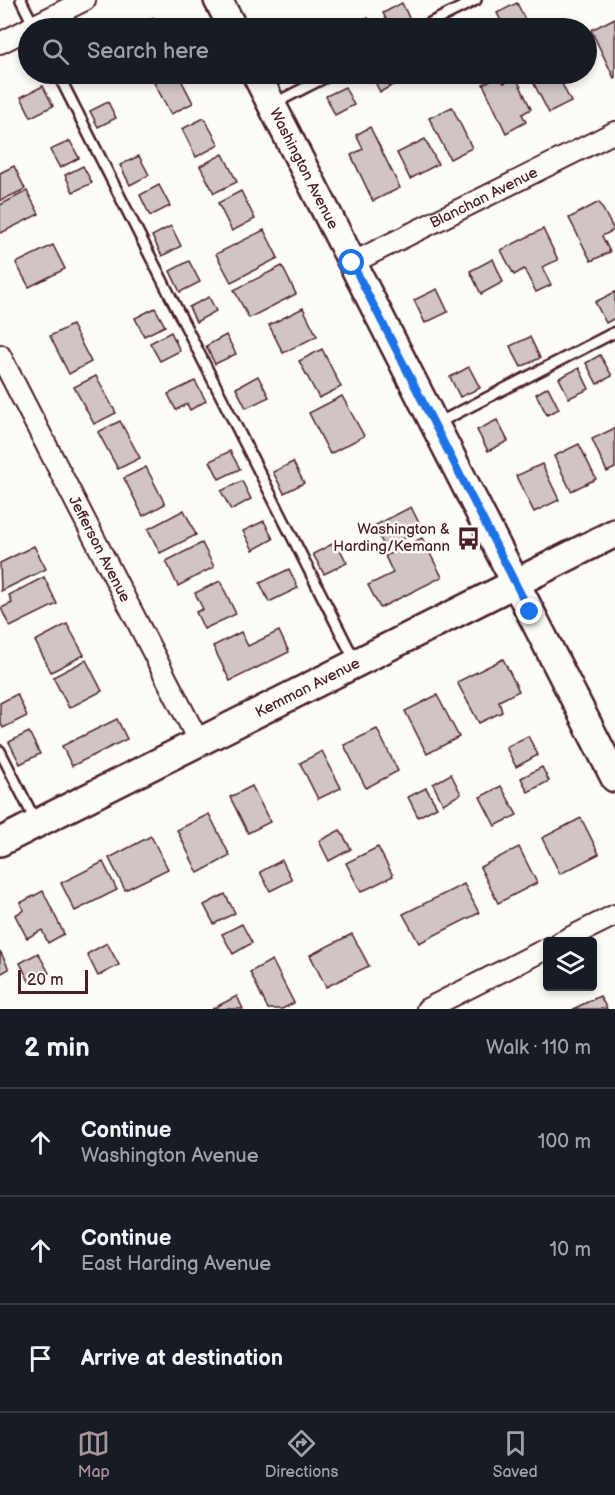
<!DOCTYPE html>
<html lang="en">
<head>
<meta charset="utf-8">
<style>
  :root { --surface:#171b24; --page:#20242c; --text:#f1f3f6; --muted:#9ea1a6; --line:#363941; --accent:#a6949b }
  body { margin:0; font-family:"Balsamiq Sans",sans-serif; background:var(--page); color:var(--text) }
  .controls { position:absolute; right:18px; bottom:18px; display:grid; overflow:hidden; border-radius:6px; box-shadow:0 3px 9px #0003 }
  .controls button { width:54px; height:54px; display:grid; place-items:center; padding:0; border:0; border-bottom:2px solid var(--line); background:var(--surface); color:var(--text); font:30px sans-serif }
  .scale { position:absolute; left:18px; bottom:15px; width:70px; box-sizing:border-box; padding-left:6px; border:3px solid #4a1f2b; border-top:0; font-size:16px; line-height:21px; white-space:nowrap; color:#4a1f2b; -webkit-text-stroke:4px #fdfcf7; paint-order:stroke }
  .stop { position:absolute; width:18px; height:18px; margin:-14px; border:4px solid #1a73e8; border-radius:50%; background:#fff }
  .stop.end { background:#1a73e8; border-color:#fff; box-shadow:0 2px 6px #0008 }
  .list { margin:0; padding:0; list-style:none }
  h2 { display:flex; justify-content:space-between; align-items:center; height:78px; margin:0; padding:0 24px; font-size:26px }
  h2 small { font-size:20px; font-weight:400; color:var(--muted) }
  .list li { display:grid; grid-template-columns:39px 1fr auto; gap:18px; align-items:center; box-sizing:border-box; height:108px; padding:0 24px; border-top:2px solid var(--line) }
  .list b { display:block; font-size:22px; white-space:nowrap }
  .list p { margin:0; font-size:20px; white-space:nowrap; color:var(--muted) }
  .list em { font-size:20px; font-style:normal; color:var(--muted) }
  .icon { flex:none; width:33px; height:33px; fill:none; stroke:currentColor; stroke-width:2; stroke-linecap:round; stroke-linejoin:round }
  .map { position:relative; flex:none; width:615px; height:1009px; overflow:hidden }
  .search { position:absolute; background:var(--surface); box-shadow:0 3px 9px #0003; left:18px; right:18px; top:18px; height:66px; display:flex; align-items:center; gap:15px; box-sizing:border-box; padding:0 21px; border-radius:33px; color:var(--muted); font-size:22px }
  .sheet { height:402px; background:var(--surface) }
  nav { display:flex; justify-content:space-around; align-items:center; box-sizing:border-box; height:84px; border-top:2px solid var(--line); background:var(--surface); font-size:16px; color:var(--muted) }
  nav a { display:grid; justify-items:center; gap:3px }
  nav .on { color:var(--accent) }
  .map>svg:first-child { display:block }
</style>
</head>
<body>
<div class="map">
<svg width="615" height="1009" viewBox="0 0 615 1009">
  <rect width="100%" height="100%" fill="#fdfcf7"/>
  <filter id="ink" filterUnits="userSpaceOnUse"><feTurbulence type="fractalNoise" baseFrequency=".0167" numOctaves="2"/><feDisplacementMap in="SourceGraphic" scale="12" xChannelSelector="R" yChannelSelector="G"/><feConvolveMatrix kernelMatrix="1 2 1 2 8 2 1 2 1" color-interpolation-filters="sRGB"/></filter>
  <g filter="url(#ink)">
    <g fill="#d0c5c4" stroke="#4a1f2b" stroke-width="1.5">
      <polygon points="402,3 411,22 398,28 391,28 383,13"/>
      <polygon points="517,3 526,22 513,28 505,28 497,13"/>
      <polygon points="154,18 159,28 134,28"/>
      <polygon points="368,18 373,28 349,28"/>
      <polygon points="615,18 615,77 614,78 591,30"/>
      <polygon points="158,74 178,74 193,103 171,114 151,77"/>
      <polygon points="371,74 395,74 399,82 380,92"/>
      <polygon points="529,74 557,74 571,102 549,113"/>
      <polygon points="499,76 504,83 516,77 531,109 522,114 526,122 506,133 483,84"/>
      <polygon points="43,86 53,106 31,117 21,97"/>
      <polygon points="345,87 354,105 335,115 326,96"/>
      <polygon points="108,102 116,118 98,127 90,111"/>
      <polygon points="452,107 472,148 450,159 429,118"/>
      <polygon points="204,118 219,145 196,157 182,129"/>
      <polygon points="370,127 400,188 373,201 351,155 363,149 356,135"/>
      <polygon points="425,139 438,164 410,179 397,153"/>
      <polygon points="70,141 79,158 60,168 50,150"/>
      <polygon points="223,154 237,182 214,193 200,166"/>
      <polygon points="139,156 149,175 130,185 120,165"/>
      <polygon points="14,166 25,189 0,201 0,173"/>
      <polygon points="83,166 92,183 73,192 65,175"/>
      <polygon points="159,185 170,206 150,216 140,195"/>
      <polygon points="27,191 39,214 1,233 0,230 0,205"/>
      <polygon points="241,191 255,219 232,231 218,203"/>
      <polygon points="599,202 614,230 602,236 610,252 591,261 569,218"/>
      <polygon points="171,226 181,246 162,256 152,236"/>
      <polygon points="543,229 558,260 542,267 551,285 536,292 524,269 514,275 501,250"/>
      <polygon points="264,230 278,258 231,282 216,254"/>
      <polygon points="53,245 65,269 29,287 16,263"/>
      <polygon points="493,259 503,282 481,294 470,271"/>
      <polygon points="189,261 200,282 180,292 170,271"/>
      <polygon points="282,266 296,294 249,318 234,290"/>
      <polygon points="437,289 448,312 425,323 414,300"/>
      <polygon points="615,292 615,318 606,323 595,302"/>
      <polygon points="209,297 216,311 196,322 189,307"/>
      <polygon points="155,308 165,326 144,336 135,318"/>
      <polygon points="303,308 317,336 283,353 269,325"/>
      <polygon points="72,325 91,362 69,374 50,336"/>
      <polygon points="171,332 180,351 160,361 150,343"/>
      <polygon points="226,335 236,354 215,364 206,346"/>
      <polygon points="530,337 540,358 521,367 510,346"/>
      <polygon points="322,349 341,387 319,398 299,361"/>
      <polygon points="600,355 612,376 597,384 586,363"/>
      <polygon points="469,367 480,388 460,397 450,377"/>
      <polygon points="579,368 589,389 569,398 559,378"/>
      <polygon points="96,376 116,413 94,424 74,387"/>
      <polygon points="258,376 269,397 246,408 236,388"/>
      <polygon points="195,381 206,401 190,410 187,404 176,410 168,394"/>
      <polygon points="548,387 559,409 547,415 536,394"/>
      <polygon points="342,396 364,436 330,454 309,413"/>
      <polygon points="497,420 508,441 488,451 477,430"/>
      <polygon points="120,421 140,458 118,469 98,432"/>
      <polygon points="615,428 615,468 607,472 592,439"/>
      <polygon points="579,444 596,479 571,491 554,456"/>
      <polygon points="230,451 240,469 219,479 210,461"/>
      <polygon points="293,462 304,483 284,493 273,472"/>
      <polygon points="542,464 559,500 534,512 516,476"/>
      <polygon points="146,467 165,504 143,516 124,478"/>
      <polygon points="242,481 251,499 231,510 221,491"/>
      <polygon points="411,507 422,529 385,548 374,526"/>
      <polygon points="184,510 196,535 160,553 148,529"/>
      <polygon points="264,521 273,539 253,550 243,531"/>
      <polygon points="422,538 442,577 380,608 368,585 393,573 385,556"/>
      <polygon points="336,542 347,563 324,574 313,554"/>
      <polygon points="202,543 214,567 178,586 166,561"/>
      <polygon points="34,546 46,569 1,591 0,563"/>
      <polygon points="289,569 298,588 269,602 260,583"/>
      <polygon points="44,577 57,604 10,627 1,608 12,603 9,595"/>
      <polygon points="220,581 236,614 204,629 196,612 203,609 195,593"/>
      <polygon points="67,624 84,655 51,672 35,641"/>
      <polygon points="279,631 289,652 230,681 213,646 241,632 248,646"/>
      <polygon points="503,659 519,691 499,701 502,712 479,723 457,682"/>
      <polygon points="86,660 102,691 69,708 53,677"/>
      <polygon points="17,694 27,716 3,728 0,721 0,703"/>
      <polygon points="437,695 459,737 427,754 405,711"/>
      <polygon points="117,719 127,739 72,766 62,746"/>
      <polygon points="377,729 398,771 366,788 344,745"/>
      <polygon points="29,732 40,754 20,764 9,742"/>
      <polygon points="528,736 538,755 516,767 506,747"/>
      <polygon points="322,751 341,788 318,799 300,763"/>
      <polygon points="542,767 549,781 528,792 521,778"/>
      <polygon points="451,774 461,794 443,804 433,784"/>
      <polygon points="252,786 270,822 248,833 230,797"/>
      <polygon points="501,786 517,815 495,826 480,797"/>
      <polygon points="426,788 437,807 418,817 408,797"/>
      <polygon points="209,814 230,856 198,873 177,830"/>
      <polygon points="581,818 599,854 560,874 542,838"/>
      <polygon points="340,830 351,849 329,861 319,841"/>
      <polygon points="151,836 168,869 125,890 109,858"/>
      <polygon points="378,847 393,876 361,892 346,863"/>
      <polygon points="519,847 537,883 498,903 480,867"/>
      <polygon points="282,860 292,880 270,891 260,872"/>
      <polygon points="103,862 117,890 75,911 61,883"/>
      <polygon points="464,884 479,913 419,943 403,914"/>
      <polygon points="43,891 64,934 48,943 42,930 27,938 15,915 24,910 20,903"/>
      <polygon points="225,894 235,913 214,924 204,905"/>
      <polygon points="242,924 252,943 233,954 222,934"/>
      <polygon points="352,934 369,966 326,987 310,955"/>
      <polygon points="107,943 119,965 98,976 87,954"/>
      <polygon points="0,951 9,969 0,974"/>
      <polygon points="38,953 49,973 30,983 20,963"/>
      <polygon points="272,960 294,1003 282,1009 268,1009 250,972"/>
      <polygon points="237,996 243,1009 212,1009"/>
      <polygon points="600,996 607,1009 573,1009"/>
    </g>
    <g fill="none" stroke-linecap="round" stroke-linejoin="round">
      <defs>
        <g id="lane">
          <polyline points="21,0 34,26"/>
          <polyline points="420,28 476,0"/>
          <polyline points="58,74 355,661"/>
          <polyline points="273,104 332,74"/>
          <polyline points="436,424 615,332"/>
          <polyline points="0,751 36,822"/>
        </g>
        <g id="street">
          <polyline points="29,28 85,0"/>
          <polyline points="0,43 28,29"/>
          <path id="s1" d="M352 263 615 132"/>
          <path id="s2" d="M0 355 199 742"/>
          <polyline points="561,942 615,915"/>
          <polyline points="427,1009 548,948"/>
        </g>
        <g id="secondary">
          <polyline points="218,0 233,28"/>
          <path id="s3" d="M256 74 615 778"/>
          <path id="s4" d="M0 842 615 533"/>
        </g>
      </defs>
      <use href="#lane" stroke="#4a1f2b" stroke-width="14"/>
      <use href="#street" stroke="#4a1f2b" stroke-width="24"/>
      <use href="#secondary" stroke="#4a1f2b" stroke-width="32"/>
      <use href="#lane" stroke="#fdfcf7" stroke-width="9"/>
      <use href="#street" stroke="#fdfcf7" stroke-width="20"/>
      <use href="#secondary" stroke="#fdfcf7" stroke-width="27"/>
    </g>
  </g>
  <g fill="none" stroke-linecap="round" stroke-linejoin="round" filter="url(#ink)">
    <polyline stroke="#1a73e8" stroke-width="8" points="352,263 530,612"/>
  </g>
  <defs>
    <symbol id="bus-bare" viewBox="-9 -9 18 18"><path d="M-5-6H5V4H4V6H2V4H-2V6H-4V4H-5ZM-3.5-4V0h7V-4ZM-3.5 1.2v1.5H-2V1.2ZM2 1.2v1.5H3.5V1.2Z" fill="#4a1f2b" stroke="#fdfcf7" stroke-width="2.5" paint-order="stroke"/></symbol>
  </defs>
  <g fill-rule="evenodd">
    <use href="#bus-bare" x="452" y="522" width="33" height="33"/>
  </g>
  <g text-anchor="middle" stroke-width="5" stroke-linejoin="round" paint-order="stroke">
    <g font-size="15" fill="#4a1f2b" stroke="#fdfcf7">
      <text dy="5" stroke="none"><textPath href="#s3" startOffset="106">Washington Avenue</textPath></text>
      <text dy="5" stroke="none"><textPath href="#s1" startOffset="147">Blanchan Avenue</textPath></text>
      <text dy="5" stroke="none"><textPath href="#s2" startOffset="218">Jefferson Avenue</textPath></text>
      <text dy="5" stroke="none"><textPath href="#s4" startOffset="344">Kemman Avenue</textPath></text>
    </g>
    <g font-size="15" fill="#4a1f2b" stroke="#fdfcf7" text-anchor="end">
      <text x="450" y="534">Washington &amp;<tspan x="450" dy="17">Harding/Kemann</tspan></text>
    </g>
  </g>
</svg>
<div class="controls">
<button><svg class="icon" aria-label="layers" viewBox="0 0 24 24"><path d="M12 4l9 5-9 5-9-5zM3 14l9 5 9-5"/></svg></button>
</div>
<div class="scale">20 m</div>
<div class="stop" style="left:352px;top:263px"></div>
<div class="stop end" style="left:530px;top:612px"></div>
<div class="search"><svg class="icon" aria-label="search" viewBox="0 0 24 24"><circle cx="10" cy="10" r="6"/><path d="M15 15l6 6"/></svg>Search here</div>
</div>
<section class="sheet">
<h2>2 min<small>Walk · 110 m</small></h2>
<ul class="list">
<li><svg class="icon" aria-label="ahead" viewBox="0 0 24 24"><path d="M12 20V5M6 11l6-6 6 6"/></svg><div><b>Continue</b><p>Washington Avenue</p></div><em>100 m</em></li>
<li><svg class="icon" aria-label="ahead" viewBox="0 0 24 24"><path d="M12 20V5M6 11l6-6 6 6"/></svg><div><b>Continue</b><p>East Harding Avenue</p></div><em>10 m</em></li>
<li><svg class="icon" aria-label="arrive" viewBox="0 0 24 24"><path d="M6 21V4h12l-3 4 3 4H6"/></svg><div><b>Arrive at destination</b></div></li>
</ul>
</section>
<nav>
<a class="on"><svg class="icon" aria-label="map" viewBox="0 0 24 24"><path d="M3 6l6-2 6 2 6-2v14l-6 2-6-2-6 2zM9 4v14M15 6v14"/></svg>Map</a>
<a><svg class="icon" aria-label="directions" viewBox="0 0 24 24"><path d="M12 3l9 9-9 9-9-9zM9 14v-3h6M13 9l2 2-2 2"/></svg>Directions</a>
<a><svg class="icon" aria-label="saved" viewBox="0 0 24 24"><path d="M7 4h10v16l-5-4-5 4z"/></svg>Saved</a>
</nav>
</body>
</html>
